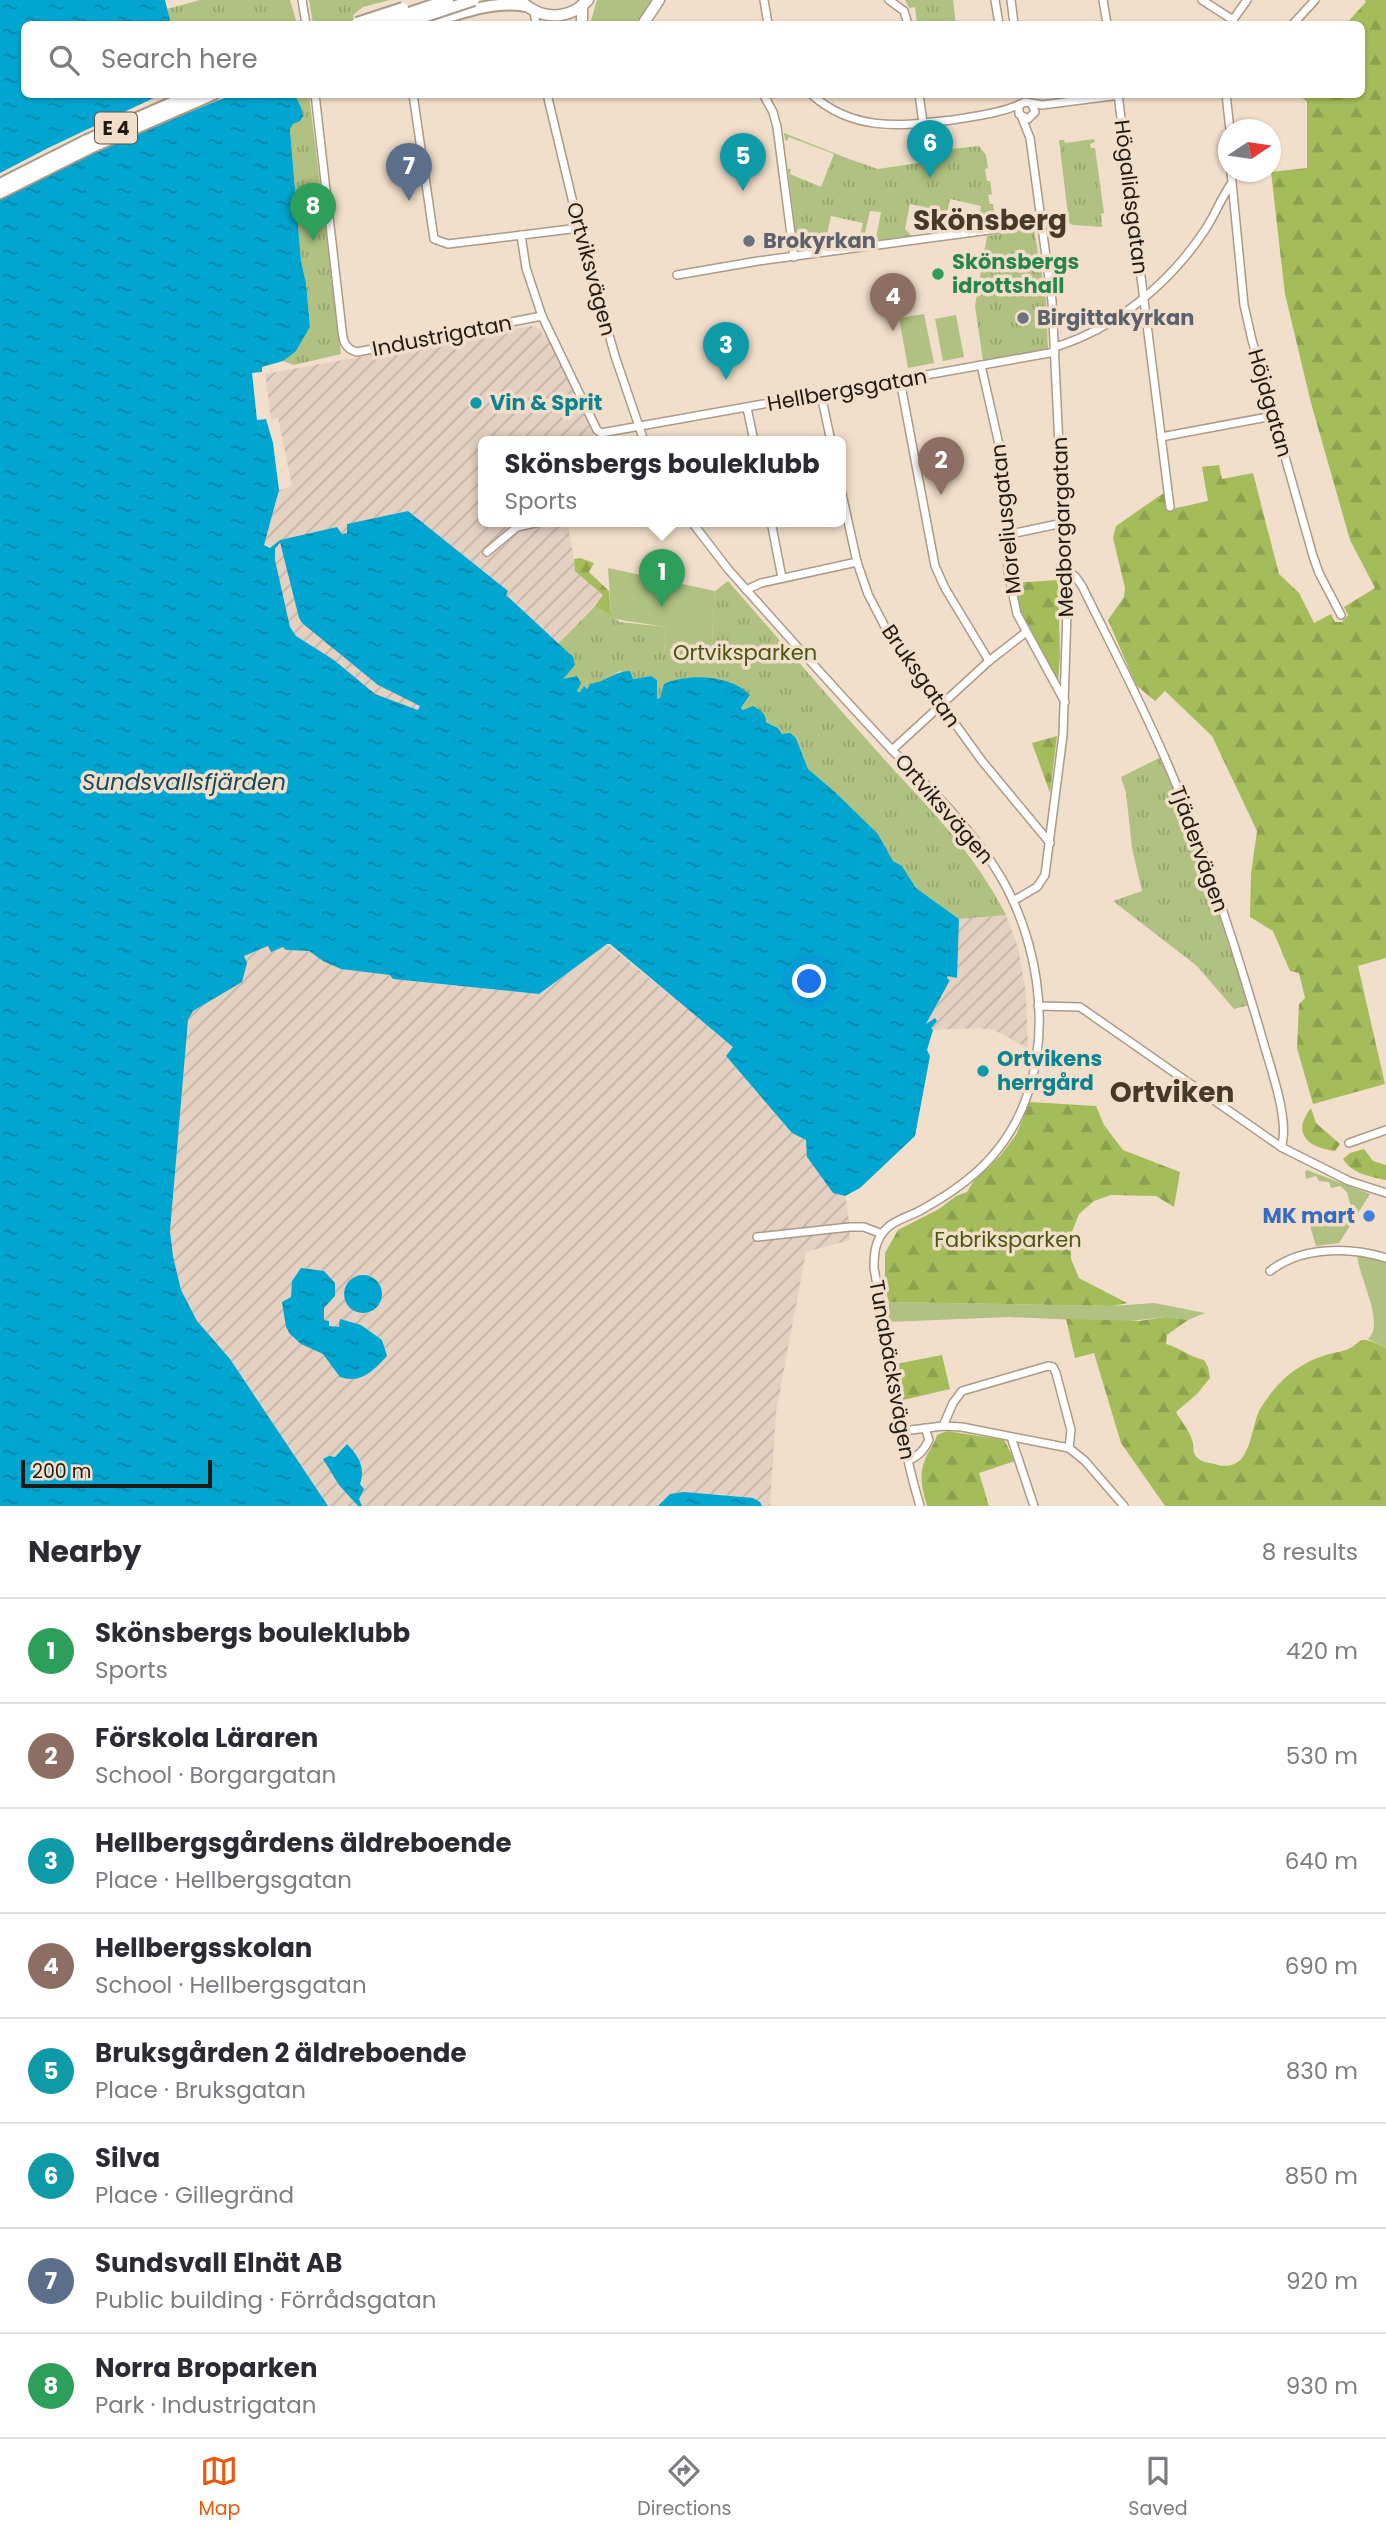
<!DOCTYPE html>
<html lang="en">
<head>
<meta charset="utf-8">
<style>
  :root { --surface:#fff; --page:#f7f7f7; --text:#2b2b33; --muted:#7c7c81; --line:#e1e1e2; --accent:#ea580c }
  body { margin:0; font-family:Poppins,sans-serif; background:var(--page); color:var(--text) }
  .compass { position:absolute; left:1218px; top:119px; width:63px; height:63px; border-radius:50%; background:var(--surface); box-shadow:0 2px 5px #0004; rotate:77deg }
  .scale { position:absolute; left:21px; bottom:18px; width:191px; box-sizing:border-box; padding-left:7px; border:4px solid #211a13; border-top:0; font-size:19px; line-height:24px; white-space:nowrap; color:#211a13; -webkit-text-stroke:5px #f2dfcb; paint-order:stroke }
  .you { position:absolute; left:810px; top:982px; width:24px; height:24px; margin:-18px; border:5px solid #fff; border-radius:50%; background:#1a73e8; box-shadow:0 0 0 10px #1a73e833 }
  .badge { display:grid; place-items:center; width:46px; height:46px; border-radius:50%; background:var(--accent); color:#fff; font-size:23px; font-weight:700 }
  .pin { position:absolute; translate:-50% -58px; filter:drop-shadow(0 2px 4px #0008) }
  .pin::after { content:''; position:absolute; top:37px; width:24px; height:21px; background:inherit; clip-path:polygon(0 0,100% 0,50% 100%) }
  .popup { position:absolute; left:478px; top:436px; width:368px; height:91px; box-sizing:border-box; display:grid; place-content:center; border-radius:10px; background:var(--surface); filter:drop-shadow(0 2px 5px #0005); font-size:23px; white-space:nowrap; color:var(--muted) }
  .popup b { font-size:26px; color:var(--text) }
  .popup::after { content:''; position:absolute; left:50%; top:100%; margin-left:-14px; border:14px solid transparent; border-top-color:var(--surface) }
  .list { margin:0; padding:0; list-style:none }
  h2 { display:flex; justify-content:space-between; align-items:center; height:91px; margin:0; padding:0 28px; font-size:30px }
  h2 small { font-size:23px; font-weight:400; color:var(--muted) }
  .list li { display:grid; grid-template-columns:46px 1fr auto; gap:21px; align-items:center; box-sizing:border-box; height:105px; padding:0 28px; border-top:2px solid var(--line) }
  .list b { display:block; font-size:26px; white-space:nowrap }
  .list p { margin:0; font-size:23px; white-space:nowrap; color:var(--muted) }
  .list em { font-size:23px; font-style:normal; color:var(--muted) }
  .icon { flex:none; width:38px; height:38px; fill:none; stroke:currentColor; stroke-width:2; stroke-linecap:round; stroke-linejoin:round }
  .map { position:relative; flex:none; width:1386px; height:1506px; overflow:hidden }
  .search { position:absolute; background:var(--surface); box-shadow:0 2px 5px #0004; left:21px; right:21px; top:21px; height:77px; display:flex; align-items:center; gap:18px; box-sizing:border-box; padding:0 24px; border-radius:10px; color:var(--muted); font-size:26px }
  .sheet { height:931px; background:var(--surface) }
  nav { display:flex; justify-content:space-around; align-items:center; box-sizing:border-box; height:98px; border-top:2px solid var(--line); background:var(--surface); font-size:19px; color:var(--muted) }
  nav a { display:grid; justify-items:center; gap:4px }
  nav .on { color:var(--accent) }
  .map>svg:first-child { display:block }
</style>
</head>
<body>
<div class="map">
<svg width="1386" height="1506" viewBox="0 0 1386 1506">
  <defs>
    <pattern id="industrial-furrows" width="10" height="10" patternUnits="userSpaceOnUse" patternTransform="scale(1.75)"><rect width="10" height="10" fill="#e4d1c2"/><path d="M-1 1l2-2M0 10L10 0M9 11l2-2" fill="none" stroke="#c3b3a6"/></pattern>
    <pattern id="forest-firs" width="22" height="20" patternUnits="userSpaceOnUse" patternTransform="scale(1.75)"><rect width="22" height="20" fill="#a5bc5b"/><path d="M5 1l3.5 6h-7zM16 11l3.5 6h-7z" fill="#8ea14e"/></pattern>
    <pattern id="park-tufts" width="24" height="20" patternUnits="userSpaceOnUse" patternTransform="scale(1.75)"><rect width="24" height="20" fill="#b0c181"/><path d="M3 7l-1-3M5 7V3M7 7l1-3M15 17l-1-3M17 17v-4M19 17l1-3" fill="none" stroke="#97a56f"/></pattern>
    <pattern id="water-ripples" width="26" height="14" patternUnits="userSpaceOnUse" patternTransform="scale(1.75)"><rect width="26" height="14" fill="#00a6d0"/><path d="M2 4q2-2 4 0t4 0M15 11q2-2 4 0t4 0" fill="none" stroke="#0286a8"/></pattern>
  </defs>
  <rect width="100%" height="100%" fill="#f2dfcb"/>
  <g fill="url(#industrial-furrows)">
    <polygon points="531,326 541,329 543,336 546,334 597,441 484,441 484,521 567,521 576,571 604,595 558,644 505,594 508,591 408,511 348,524 348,533 342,534 337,527 280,540 299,618 302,623 378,685 420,706 418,710 375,694 334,660 296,636 290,627 275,560 275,549 280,544 270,548 264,545 279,490 292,486 278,418 271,419 265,374"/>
    <polygon points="1006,915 1018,948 1026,994 1028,1048 994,1030 978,1028 933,1030 926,1024 950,980 946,979 947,976 956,978 959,919"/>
    <polygon points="607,944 734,1047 726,1056 792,1133 806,1140 833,1193 845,1196 849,1220 850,1240 806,1252 776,1412 770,1506 328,1506 230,1359 197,1321 181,1290 173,1256 170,1231 188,1020 193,1011 242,982 244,956 268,946 284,947 286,950 308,951 341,969 390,975 393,979 539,994"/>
  </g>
  <g fill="#b0c181">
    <polygon points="597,0 653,0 637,24 590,24"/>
    <polygon points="924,314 934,363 908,368 899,318"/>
    <polygon points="956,315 964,357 943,361 935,319"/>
    <polygon points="608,568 715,591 711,656 664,654 666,627 615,619 611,614"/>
    <polygon points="1307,1170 1370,1194 1339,1243 1316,1246 1309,1222 1317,1225 1353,1215 1347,1192 1340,1186 1331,1188 1329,1182 1319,1181 1316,1176 1306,1179 1305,1172"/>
    <path d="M1357 1254 1386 1261V1348L1368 1339C1386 1325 1358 1276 1357 1254Z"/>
    <polygon points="889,1302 1113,1306 1154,1303 1205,1313 1188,1320 1166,1317 1122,1322 1009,1317 888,1322"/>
  </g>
  <g fill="url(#forest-firs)">
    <polygon points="1365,0 1386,0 1386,958 1358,966 1385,1084 1313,1104 1297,1048 1299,1004 1305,998 1299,973 1290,971 1273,931 1250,917 1251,874 1257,831 1212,736 1165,691 1155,701 1136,685 1108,620 1124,597 1125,588 1113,538 1116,526 1165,492 1167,510 1208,501 1202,467 1219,465 1222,479 1253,473 1279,574 1299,593 1314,623 1331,614 1335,622 1342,622 1348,615 1344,607 1375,588 1350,540 1311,403 1285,294 1271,172 1307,168 1307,102 1300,95 1362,94 1362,24 1346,24 1366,2"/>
    <polygon points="580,558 594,563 589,572 609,591 611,614 615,619 595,606 603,595 575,571 574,559"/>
    <polygon points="1058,580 1060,655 1058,684 1020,612 1014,583"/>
    <polygon points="1057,736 1050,793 1032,743"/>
    <polygon points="1030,1102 1096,1106 1104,1125 1123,1150 1180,1172 1174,1207 1156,1196 1111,1195 1094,1201 1079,1214 1070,1237 1071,1259 1079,1278 1127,1303 1113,1306 889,1302 885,1288 885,1253 898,1230 939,1209 956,1196 967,1192 973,1182 1001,1155 1016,1135"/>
    <path d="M1311 1108 1316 1123 1340 1144 1335 1151C1308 1148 1291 1133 1311 1108Z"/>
    <path d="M1364 1149 1373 1161 1386 1165V1180C1371 1177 1351 1173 1343 1159L1350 1153Z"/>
    <path d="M1166 1317 1188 1320 1167 1335 1166 1344C1181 1348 1189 1357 1204 1360L1208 1367 1210 1378 1197 1394 1176 1412C1181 1421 1189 1430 1192 1440 1195 1447 1191 1454 1199 1459 1202 1462 1210 1463 1214 1464 1251 1475 1249 1434 1259 1411 1262 1405 1267 1399 1271 1393 1288 1371 1311 1357 1338 1352 1366 1347 1351 1330 1386 1348V1506H1165L1121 1443 1094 1353 1075 1358 1066 1319 1139 1321Z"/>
    <polygon points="942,1355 950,1389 903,1400 896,1364"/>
    <path d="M947 1431 1004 1440 1015 1461 979 1473 989 1506H927C923 1491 918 1476 925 1460 928 1451 934 1446 937 1435Z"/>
  </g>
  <g fill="url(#park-tufts)">
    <polygon points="200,0 290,0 297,24 171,24 167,9"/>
    <polygon points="309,0 390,0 363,7 353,15 355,24 313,24"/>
    <polygon points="905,0 953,0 956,24 917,24 915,7 909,8"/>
    <polygon points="294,95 309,95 341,354 294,365 283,361 296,351 310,327 306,283 301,261 290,128 301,107"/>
    <polygon points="784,133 849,159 878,169 931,161 932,151 979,146 986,155 988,168 985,169 987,181 990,181 992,194 988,195 990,204 993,204 996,225 959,230 956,227 958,218 978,222 981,206 950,199 945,222 952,231 942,232 939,229 942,211 910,204 905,229 912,236 878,241 876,239 881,212 870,211 865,233 868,234 872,241 838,246 840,235 859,239 863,223 831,216 826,239 833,247 803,251 797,248 788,169 791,169 790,174 821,187 834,154 789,137 787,141 785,140"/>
    <polygon points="1094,139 1095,142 1090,144 1091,148 1095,148 1104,213 1101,214 1102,227 1073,225 1069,223 1059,140 1064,140 1065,143"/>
    <polygon points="1034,229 1046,300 1048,349 983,361 975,306 987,236"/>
    <path d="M728 581C777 637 825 693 875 749 924 804 972 848 1006 915L959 919 916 888 902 866 893 861 878 834 834 791 808 769 796 737 782 734 778 728 741 708 750 696 656 699 651 676 633 679 620 671 598 683 591 684 586 689 584 686 580 692 562 680 558 644 595 606 620 622 666 627 664 654 711 656 715 591Z"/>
    <polygon points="1161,757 1202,863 1249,1005 1234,1009 1197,966 1113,901 1142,891 1132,848 1126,793 1121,777"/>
  </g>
  <g fill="url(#water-ripples)" fill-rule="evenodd">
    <path d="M0 0H165L171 24H24V94H294L301 107 303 116 300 121 293 124 290 129 301 261 306 283 310 327 296 351 291 355 283 361 262 367V372L252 373 257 420 266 419 273 443 279 490 264 545 270 548 280 540 337 527 342 534 347 533V524L408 511 508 591 506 595 573 657 575 665 563 679 577 676 581 683 577 691 580 692 584 686 587 689 590 684C605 682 615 671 630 671L633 679 651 676 657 680V699L660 698 664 684C688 673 731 675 750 695L741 708 743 710 753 706C760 710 766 713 766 722L778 728 782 734 790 733 796 738 808 769 834 791 878 834 893 861 902 866 916 888 959 919 957 978 947 976V979L950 980 926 1024 935 1018 937 1021 931 1028 933 1030 927 1050 930 1056 915 1136 860 1188 845 1196 833 1193 807 1157 806 1140 792 1133 726 1056 733 1047 610 944H607L539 994 393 979 390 975 341 969 323 961 309 951 286 950 283 947 271 952 268 946 244 956 247 963 242 982 193 1011 188 1020 170 1231 173 1256 181 1290 197 1321 230 1359 328 1506H0ZM280 542 299 618 302 623 378 685 420 706 418 710 375 694 334 660 296 636 290 627 275 560V549Z"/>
    <path d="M301 1268 324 1271 335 1283V1296L324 1308V1320L329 1321V1326L339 1327 340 1319 361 1325 382 1340 387 1356C373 1371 361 1384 340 1377L323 1354 301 1344 290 1334 286 1327 282 1302 291 1297 292 1281Z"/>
    <circle cx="363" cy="1294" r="19"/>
    <path d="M347 1444C358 1455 366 1468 360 1484L364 1489 359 1499 362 1506H358L339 1485 323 1459 329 1456 335 1457Z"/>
    <polygon points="684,1492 753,1498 760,1502 762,1506 658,1506 670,1494"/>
  </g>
  <polygon fill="#f2dfcb" points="160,95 232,95 129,136 0,198 0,173 48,148"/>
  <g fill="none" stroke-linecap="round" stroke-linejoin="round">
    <defs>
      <g id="minor">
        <polyline points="302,0 306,24"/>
        <polyline points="764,0 768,24"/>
        <polyline points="889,0 904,11 908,24"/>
        <polyline points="995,0 999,24"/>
        <polyline points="1011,0 1014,24"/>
        <polyline points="1103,0 1107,24"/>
        <polyline points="1202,0 1233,20"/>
        <polyline points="534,11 536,24"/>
        <polyline points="1230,24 1247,0"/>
        <polyline points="1293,24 1315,0"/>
        <path d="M315 94 342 330C343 341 345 349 357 352L542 316"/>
        <polyline points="413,94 434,239 448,244 579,228"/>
        <polyline points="547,94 579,228 615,356 644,441"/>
        <polyline points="763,94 773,112 777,127 794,257"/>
        <path d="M811 94C853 132 900 126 952 120 977 116 1003 113 1025 102L1042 105 1120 95"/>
        <polyline points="919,94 923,123"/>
        <polyline points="1118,94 1170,507"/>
        <polyline points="1226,94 1230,130"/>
        <polyline points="1019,106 1019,114 1028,119 1035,112 1032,104"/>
        <polyline points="1231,172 1244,305 1252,340 1313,556 1319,573 1341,615"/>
        <polyline points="521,235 526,268 542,316 597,430 601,433 1055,352"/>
        <polyline points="677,275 758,261 1042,223"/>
        <polyline points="1094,319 1097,330"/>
        <path d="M1055 347C1115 329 1170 283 1205 230 1215 215 1221 198 1231 184"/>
        <polyline points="981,365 1000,449 1004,483 1008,572 1017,614 1065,702"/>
        <polyline points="900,380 935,566 945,588 989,661"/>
        <polyline points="821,395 831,441"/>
        <polyline points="747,408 754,441"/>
        <polyline points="1161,437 1273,416"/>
        <polyline points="840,485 857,562 868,594 884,625 982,761 1050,843"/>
        <path d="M691 521 728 569C782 630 836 691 892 750 931 789 974 831 1002 879 1048 960 1058 1079 994 1154 976 1176 948 1195 923 1209 912 1216 895 1219 886 1229 875 1240 874 1253 874 1268 888 1346 897 1430 920 1506"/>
        <polyline points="771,521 782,578"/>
        <polyline points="1006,535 1063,523"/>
        <polyline points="487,552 517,527 544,521"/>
        <path d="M1066 571 1075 576 1082 586C1110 643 1140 700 1165 758 1204 847 1234 941 1261 1034 1268 1061 1291 1121 1281 1147"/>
        <polyline points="746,590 761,583 857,562"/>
        <polyline points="892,750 989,661 1025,633"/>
        <polyline points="1013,901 1037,887 1045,875 1063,735 1067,611 1052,301 1030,138 1022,118"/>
        <polyline points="1038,1006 1080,1007 1281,1147 1349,1181 1386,1193"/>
        <polyline points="1349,1143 1386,1130"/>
        <polyline points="757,1237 850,1227 864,1227 882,1234"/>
        <path d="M1270 1271C1302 1246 1350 1247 1386 1258"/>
        <polyline points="943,1426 953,1403 962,1391 1048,1366 1053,1367 1056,1373 1071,1430 1069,1448"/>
        <polyline points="903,1431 943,1426 962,1427 1069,1448 1085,1461 1124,1506"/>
        <polyline points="1011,1437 1034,1506"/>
        <path d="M909 1460C919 1456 924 1450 929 1440L925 1428"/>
      </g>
      <g id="major">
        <path d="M520 0C540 20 568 21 588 0"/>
        <polyline points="582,24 582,5"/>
        <polyline points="643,24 659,0"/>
      </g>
      <g id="highway">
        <path d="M427 24C458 14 493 0 526 6"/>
        <polyline points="0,184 87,140 192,94"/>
        <polyline points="0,193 90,148 214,94"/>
      </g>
    </defs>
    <use href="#minor" stroke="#ab9a87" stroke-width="10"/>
    <use href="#major" stroke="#ab9a87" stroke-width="13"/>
    <use href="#highway" stroke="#ab9a87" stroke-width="14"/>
    <use href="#minor" stroke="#fff" stroke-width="7"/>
    <use href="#major" stroke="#fff" stroke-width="10"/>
    <use href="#highway" stroke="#fff" stroke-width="10"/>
    <defs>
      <g id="highway-bridge">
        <polyline points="357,23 403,8"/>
        <polyline points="376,24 448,0"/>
        <polyline points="402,24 474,0"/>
      </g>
    </defs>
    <use href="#highway-bridge" stroke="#ab9a87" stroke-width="14" stroke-linecap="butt"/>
    <use href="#highway-bridge" stroke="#fff" stroke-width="10"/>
  </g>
  <g fill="#6b7280" stroke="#f2dfcb" stroke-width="2.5">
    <circle cx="749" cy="241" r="7"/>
    <circle cx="1023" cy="318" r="7"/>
  </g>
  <circle fill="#2e9e5b" stroke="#f2dfcb" stroke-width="2.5" cx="938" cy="274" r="7"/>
  <g fill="#0f9aa8" stroke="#f2dfcb" stroke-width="2.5">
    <circle cx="476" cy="403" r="7"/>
    <circle cx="983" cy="1071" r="7"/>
  </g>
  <circle fill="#3f7fe0" stroke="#f2dfcb" stroke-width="2.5" cx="1369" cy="1216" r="7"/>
  <g text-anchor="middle" stroke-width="7" stroke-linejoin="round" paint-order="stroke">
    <rect fill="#f2dfcb" stroke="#60554a" stroke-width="2" x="95" y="112.5" width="42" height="31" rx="5"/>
    <g font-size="19" font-weight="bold" fill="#211a13">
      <text x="116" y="135">E 4</text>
    </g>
    <g font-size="21" fill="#211a13" stroke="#f2dfcb">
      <text transform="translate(1131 197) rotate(83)" y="7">Högalidsgatan</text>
      <text transform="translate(591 269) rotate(75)" y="7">Ortviksvägen</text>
      <text transform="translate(442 336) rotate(-11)" y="7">Industrigatan</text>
      <text transform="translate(847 390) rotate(-10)" y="7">Hellbergsgatan</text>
      <text transform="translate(1270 403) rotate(74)" y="7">Höjdgatan</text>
      <text transform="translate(1006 519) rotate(-96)" y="7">Moreliusgatan</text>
      <text transform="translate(1063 527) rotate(-92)" y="7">Medborgargatan</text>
      <text transform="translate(921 676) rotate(55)" y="7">Bruksgatan</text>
      <text transform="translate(944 809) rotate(49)" y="7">Ortviksvägen</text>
      <text transform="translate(1199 849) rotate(70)" y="7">Tjädervägen</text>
      <text transform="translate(892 1370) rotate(80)" y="7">Tunabäcksvägen</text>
    </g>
    <g font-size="21" font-weight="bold" fill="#5b616d" stroke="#f2dfcb" text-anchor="start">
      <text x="763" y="248">Brokyrkan</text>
      <text x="1037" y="325">Birgittakyrkan</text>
    </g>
    <g font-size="21" font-weight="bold" fill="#27864d" stroke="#f2dfcb" text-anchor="start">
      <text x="952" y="269">Skönsbergs<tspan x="952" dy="24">idrottshall</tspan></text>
    </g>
    <g font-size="21" font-weight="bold" fill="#0d838f" stroke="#f2dfcb" text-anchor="start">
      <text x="490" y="410">Vin &amp; Sprit</text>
      <text x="997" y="1066">Ortvikens<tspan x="997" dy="24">herrgård</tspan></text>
    </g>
    <g font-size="21" fill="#4a5811" stroke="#f2dfcb">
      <text x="745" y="660">Ortviksparken</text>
      <text x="1008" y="1247">Fabriksparken</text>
    </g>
    <g font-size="21" font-weight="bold" fill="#366cbe" stroke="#f2dfcb" text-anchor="end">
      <text x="1355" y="1223">MK mart</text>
    </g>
    <g font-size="23" font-style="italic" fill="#164c5e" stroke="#f2dfcb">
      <text x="184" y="790">Sundsvallsfjärden</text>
    </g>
    <g font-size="28" font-weight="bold" fill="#473928" stroke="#f2dfcb">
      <text x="990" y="230">Skönsberg</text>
      <text x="1172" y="1102">Ortviken</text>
    </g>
  </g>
</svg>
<svg class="compass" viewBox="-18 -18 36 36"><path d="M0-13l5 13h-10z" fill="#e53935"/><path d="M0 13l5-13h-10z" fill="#7c7c81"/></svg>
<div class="scale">200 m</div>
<div class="you"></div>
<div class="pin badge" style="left:662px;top:607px;background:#2e9e5b">1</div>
<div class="popup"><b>Skönsbergs bouleklubb</b>Sports</div>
<div class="pin badge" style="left:941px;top:495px;background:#8d6e63">2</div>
<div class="pin badge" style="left:726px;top:380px;background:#0f9aa8">3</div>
<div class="pin badge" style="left:893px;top:331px;background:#8d6e63">4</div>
<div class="pin badge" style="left:743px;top:191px;background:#0f9aa8">5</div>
<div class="pin badge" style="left:930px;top:178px;background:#0f9aa8">6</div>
<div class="pin badge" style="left:409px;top:201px;background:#5c6f8a">7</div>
<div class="pin badge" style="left:313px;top:241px;background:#2e9e5b">8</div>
<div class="search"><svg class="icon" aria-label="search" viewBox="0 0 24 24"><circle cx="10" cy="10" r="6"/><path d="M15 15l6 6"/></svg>Search here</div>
</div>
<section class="sheet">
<h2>Nearby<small>8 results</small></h2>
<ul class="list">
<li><span class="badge" style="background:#2e9e5b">1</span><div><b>Skönsbergs bouleklubb</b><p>Sports</p></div><em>420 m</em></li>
<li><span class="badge" style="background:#8d6e63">2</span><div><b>Förskola Läraren</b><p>School · Borgargatan</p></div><em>530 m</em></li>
<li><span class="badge" style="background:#0f9aa8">3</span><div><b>Hellbergsgårdens äldreboende</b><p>Place · Hellbergsgatan</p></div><em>640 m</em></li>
<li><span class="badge" style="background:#8d6e63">4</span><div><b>Hellbergsskolan</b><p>School · Hellbergsgatan</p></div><em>690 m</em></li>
<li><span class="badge" style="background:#0f9aa8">5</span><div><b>Bruksgården 2 äldreboende</b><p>Place · Bruksgatan</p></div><em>830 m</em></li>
<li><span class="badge" style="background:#0f9aa8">6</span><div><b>Silva</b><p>Place · Gillegränd</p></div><em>850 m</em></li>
<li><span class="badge" style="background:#5c6f8a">7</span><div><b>Sundsvall Elnät AB</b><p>Public building · Förrådsgatan</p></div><em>920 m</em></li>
<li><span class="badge" style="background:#2e9e5b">8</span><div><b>Norra Broparken</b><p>Park · Industrigatan</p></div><em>930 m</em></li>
</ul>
</section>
<nav>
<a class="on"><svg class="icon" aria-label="map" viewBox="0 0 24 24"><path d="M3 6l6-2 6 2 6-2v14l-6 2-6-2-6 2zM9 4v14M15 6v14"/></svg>Map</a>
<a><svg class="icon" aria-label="directions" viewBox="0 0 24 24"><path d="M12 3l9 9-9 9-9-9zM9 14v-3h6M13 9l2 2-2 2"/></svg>Directions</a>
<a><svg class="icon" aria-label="saved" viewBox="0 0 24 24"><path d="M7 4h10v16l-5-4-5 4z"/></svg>Saved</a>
</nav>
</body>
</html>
